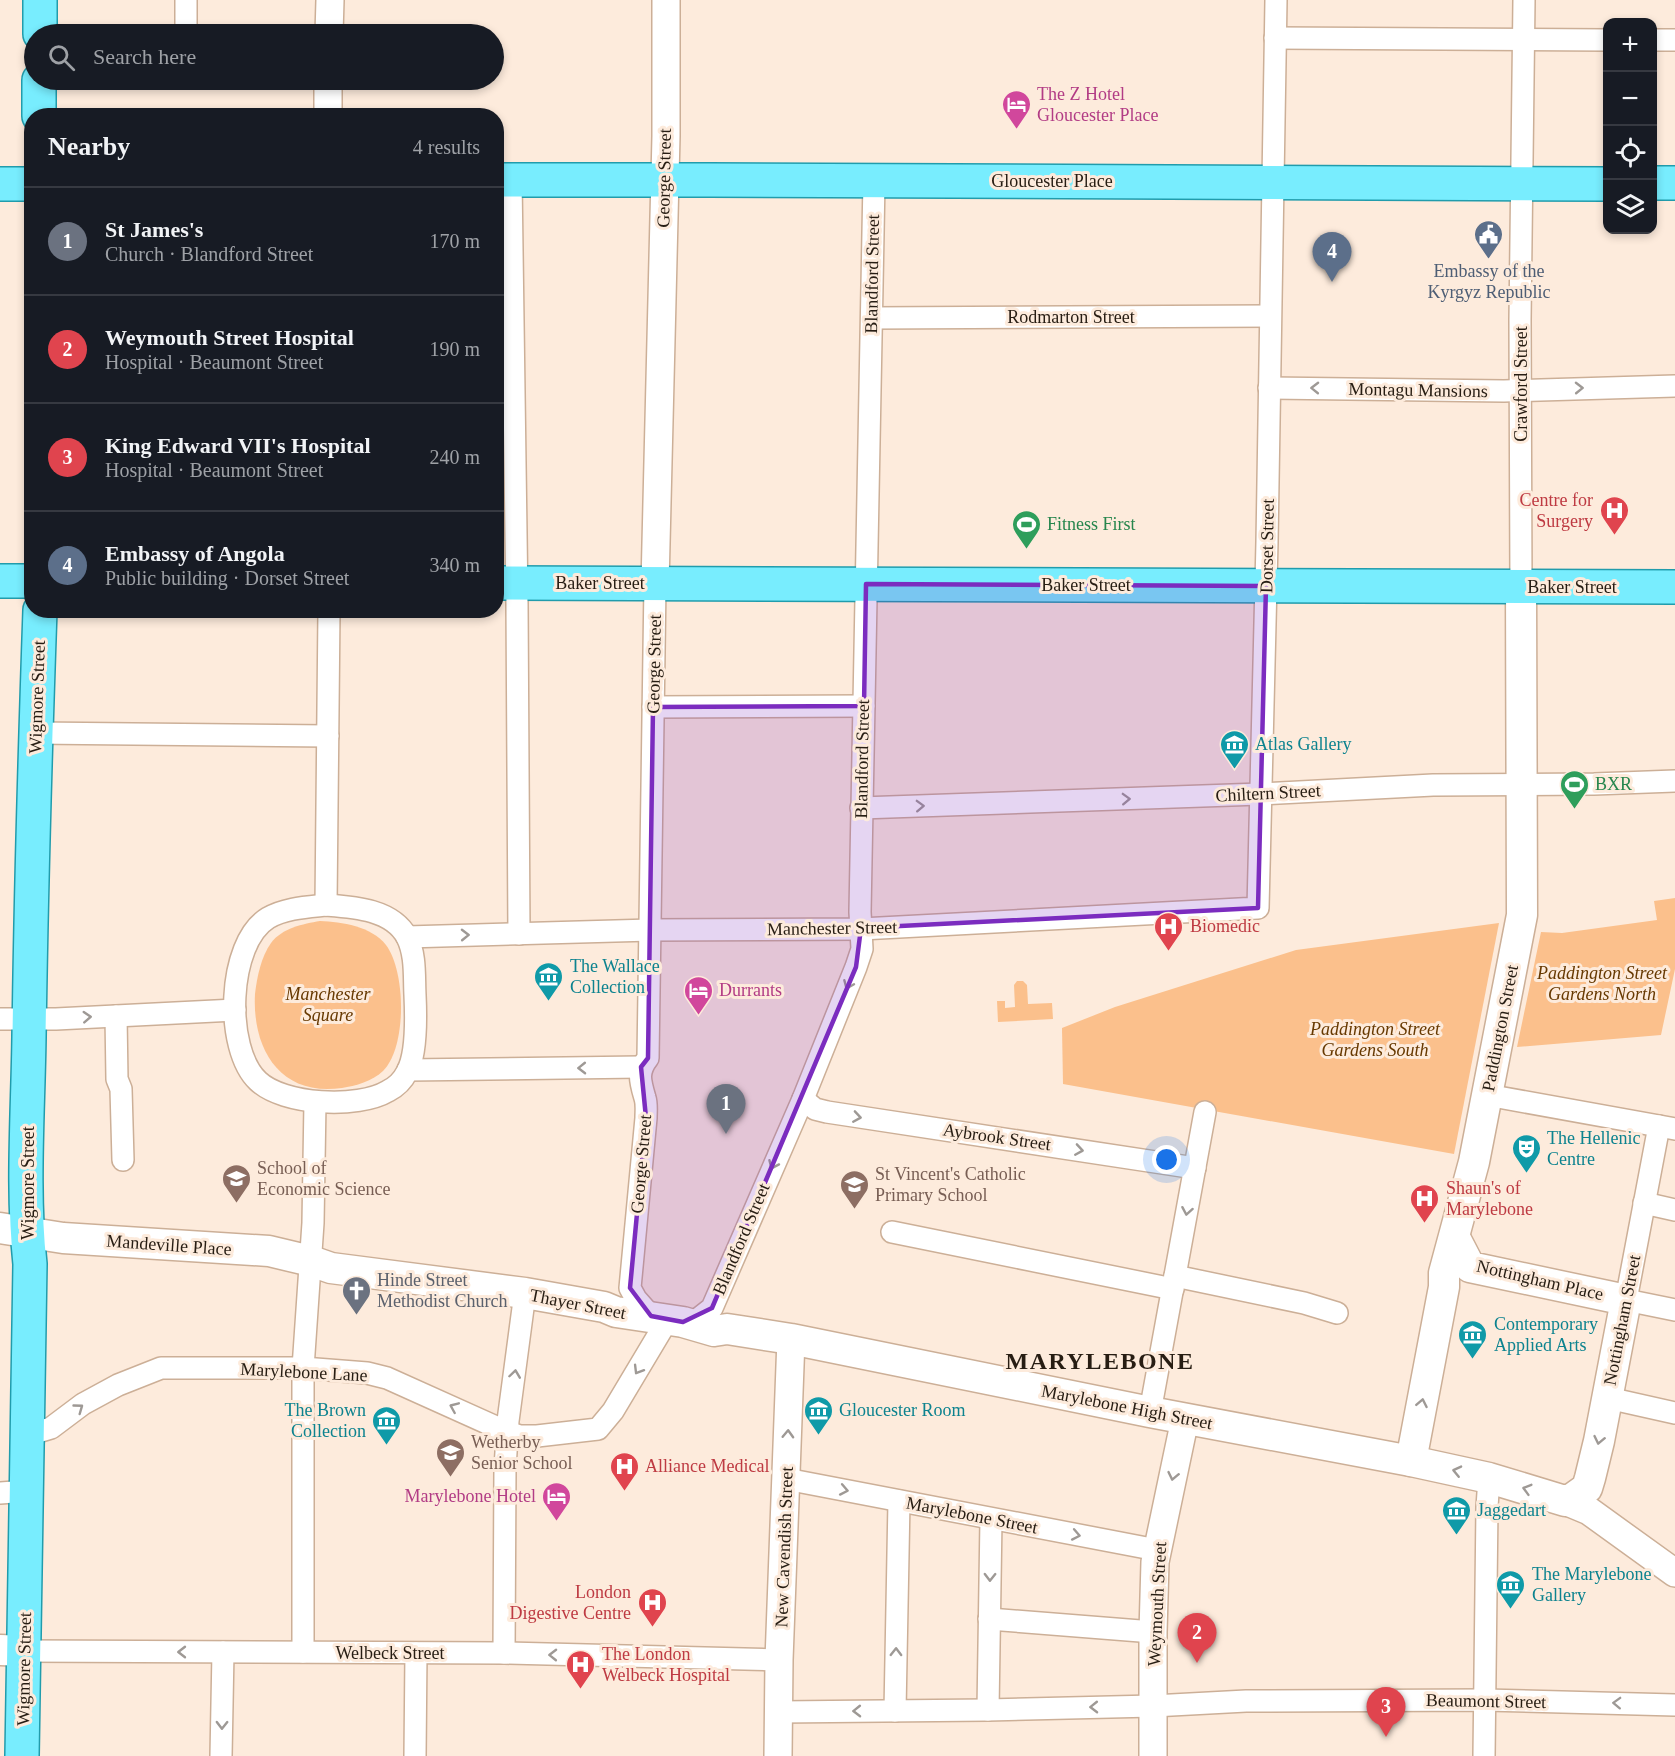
<!DOCTYPE html>
<html lang="en">
<head>
<meta charset="utf-8">
<style>
  :root { --surface:#171b24; --page:#242831; --text:#f1f3f6; --muted:#9ea1a6; --line:#363941; --accent:#7a65e0 }
  body { margin:0; font-family:"Times New Roman",serif; background:var(--page); color:var(--text) }
  .controls { position:absolute; right:18px; top:18px; display:grid; overflow:hidden; border-radius:12px; box-shadow:0 3px 9px #0003 }
  .controls button { width:54px; height:54px; display:grid; place-items:center; padding:0; border:0; border-bottom:2px solid var(--line); background:var(--surface); color:var(--text); font:30px sans-serif }
  .you { position:absolute; left:1167px; top:1160px; width:21px; height:21px; margin:-15px; border:4px solid #fff; border-radius:50%; background:#1a73e8; box-shadow:0 0 0 9px #1a73e833 }
  .badge { display:grid; place-items:center; width:39px; height:39px; border-radius:50%; background:var(--accent); color:#fff; font-size:20px; font-weight:700 }
  .pin { position:absolute; translate:-50% -50px; filter:drop-shadow(0 2px 3px #0008) }
  .pin::after { content:''; position:absolute; top:32px; width:21px; height:18px; background:inherit; clip-path:polygon(0 0,100% 0,50% 100%) }
  .list { margin:0; padding:0; list-style:none }
  h2 { display:flex; justify-content:space-between; align-items:center; height:78px; margin:0; padding:0 24px; font-size:26px }
  h2 small { font-size:20px; font-weight:400; color:var(--muted) }
  .list li { display:grid; grid-template-columns:39px 1fr auto; gap:18px; align-items:center; box-sizing:border-box; height:108px; padding:0 24px; border-top:2px solid var(--line) }
  .list b { display:block; font-size:22px; white-space:nowrap }
  .list p { margin:0; font-size:20px; white-space:nowrap; color:var(--muted) }
  .list em { font-size:20px; font-style:normal; color:var(--muted) }
  .icon { flex:none; width:33px; height:33px; fill:none; stroke:currentColor; stroke-width:2; stroke-linecap:round; stroke-linejoin:round }
  .map { position:relative; flex:none; width:1675px; height:1756px; overflow:hidden }
  .search { position:absolute; background:var(--surface); box-shadow:0 3px 9px #0003; left:24px; top:24px; width:480px; height:66px; display:flex; align-items:center; gap:15px; box-sizing:border-box; padding:0 21px; border-radius:33px; color:var(--muted); font-size:22px }
  .panel { position:absolute; background:var(--surface); box-shadow:0 3px 9px #0003; left:24px; top:108px; width:480px; height:510px; border-radius:24px }
  .map>svg:first-child { display:block }
</style>
</head>
<body>
<div class="map">
<svg width="1675" height="1756" viewBox="0 0 1675 1756">
  <rect width="100%" height="100%" fill="#fdebdc"/>
  <g fill="#fbc08c">
    <polygon points="1675,898 1675,969 1661,1035 1517,1047 1541,932 1562,933 1657,920 1654,901"/>
    <path d="M320 921C342 922 371 926 386 945 406 972 407 1047 383 1071 373 1081 355 1086 342 1088 280 1097 252 1049 255 994 257 977 261 957 271 943 282 928 303 924 320 921Z"/>
    <polygon points="1499,923 1454,1154 1063,1084 1062,1028 1115,1007 1296,950"/>
    <polygon points="1017,981 1023,981 1027,985 1028,1004 1052,1003 1053,1019 998,1022 997,1001 1005,1001 1005,1008 1015,1007 1014,985"/>
  </g>
  <g fill="none" stroke-linecap="round" stroke-linejoin="round">
    <defs>
      <g id="minor">
        <polyline points="186,34 186,0"/>
        <polyline points="1275,38 1608,40"/>
        <polyline points="1652,40 1675,40"/>
        <polyline points="511,180 517,604 519,934"/>
        <polyline points="872,318 1270,316"/>
        <polyline points="1269,388 1504,391 1675,386"/>
        <polyline points="1521,587 1520,320 1524,0"/>
        <polyline points="653,707 864,706"/>
        <polyline points="35,733 328,736"/>
        <polyline points="861,808 1260,794 1433,785 1594,784 1675,781"/>
        <path d="M326 905C353 907 392 909 407 937 416 955 414 976 415 995 416 1016 417 1054 407 1072 403 1080 396 1087 388 1091 358 1109 283 1105 258 1081 224 1049 227 943 268 918 285 908 307 907 326 905Z"/>
        <polyline points="326,905 329,610"/>
        <polyline points="407,937 651,930 861,929 1258,908 1267,542 1276,0"/>
        <polyline points="116,1016 117,1079 121,1089 123,1160"/>
        <polyline points="0,1019 56,1019 235,1010"/>
        <polyline points="408,1070 641,1067"/>
        <polyline points="1487,1095 1675,1129"/>
        <polyline points="803,1099 815,1109 827,1112 1195,1168"/>
        <polyline points="1659,1126 1626,1300 1675,1310"/>
        <polyline points="1644,1203 1675,1210"/>
        <polyline points="892,1232 1173,1289"/>
        <polyline points="1175,1276 1304,1303 1337,1313"/>
        <path d="M651 1316 636 1299 630 1288 646 1118C646 1111 647 1104 645 1098 640 1081 637 1072 648 1058L655 584"/>
        <polyline points="683,1322 698,1319 712,1308 803,1099 856,967 862,949 860,912 874,181"/>
        <polyline points="1608,1398 1675,1413"/>
        <polyline points="1150,1412 1205,1112"/>
        <polyline points="28,1435 51,1428 83,1404 118,1385 161,1368 303,1368 367,1373 387,1378 507,1432 520,1436 537,1436 598,1429 613,1411 668,1319"/>
        <polyline points="786,1479 1157,1550"/>
        <polyline points="0,1493 27,1491"/>
        <polyline points="989,1619 1153,1632"/>
        <polyline points="24,1651 504,1653 779,1660"/>
        <polyline points="303,1652 303,1368 313,1223 315,1102"/>
        <polyline points="504,1653 505,1468 508,1421 525,1293"/>
        <polyline points="988,1710 991,1519"/>
        <polyline points="895,1711 899,1501"/>
        <polyline points="779,1712 988,1710 1153,1706 1246,1701 1485,1700 1675,1705"/>
        <polyline points="221,1756 223,1652"/>
        <polyline points="415,1756 416,1653"/>
        <polyline points="1484,1756 1487,1507 1489,1478"/>
      </g>
      <g id="tertiary">
        <polyline points="329,34 330,0"/>
        <polyline points="328,116 328,80"/>
        <polyline points="655,584 666,136 666,0"/>
        <polyline points="1565,1501 1589,1511 1675,1573"/>
        <polyline points="778,1756 779,1660 791,1339"/>
        <polyline points="1153,1756 1153,1632 1155,1562 1185,1419"/>
      </g>
      <g id="secondary">
        <polyline points="0,1228 63,1238 269,1251 311,1261 331,1268 525,1293 604,1307 616,1312 683,1322 714,1331 727,1329 791,1339 1150,1412 1411,1461 1489,1478 1565,1501 1573,1498 1587,1488 1590,1478 1599,1441 1626,1300 1470,1267 1455,1238"/>
        <polyline points="1411,1461 1444,1287 1444,1273 1474,1162 1522,915 1521,587"/>
        <polyline points="0,1650 24,1651"/>
      </g>
      <g id="primary">
        <polyline points="40,34 40,0"/>
        <polyline points="39,116 39,80"/>
        <polyline points="496,180 709,180 1608,184"/>
        <polyline points="1652,183 1675,183"/>
        <polyline points="0,184 32,184"/>
        <polyline points="0,581 32,581"/>
        <polyline points="496,583 1675,587"/>
        <path d="M22 1756 30 1264C22 1190 28 1112 29 1037 31 895 35 753 40 610"/>
      </g>
    </defs>
    <use href="#minor" stroke="#ccaf97" stroke-width="24"/>
    <use href="#tertiary" stroke="#ccaf97" stroke-width="30"/>
    <use href="#secondary" stroke="#ccaf97" stroke-width="33"/>
    <use href="#primary" stroke="#219cac" stroke-width="36"/>
    <use href="#minor" stroke="#fff" stroke-width="21"/>
    <use href="#tertiary" stroke="#fff" stroke-width="27"/>
    <use href="#secondary" stroke="#fff" stroke-width="30"/>
    <use href="#primary" stroke="#78edfe" stroke-width="33"/>
  </g>
  <defs><path id="oneway-chevron" d="M-2-3.5L2.5 0L-2 3.5" fill="none" stroke-width="1.6" stroke-linecap="round" stroke-linejoin="round" transform="scale(1.5)"/></defs>
  <g stroke="#9e9995">
    <use href="#oneway-chevron" transform="translate(1315 388) rotate(-179)"/>
    <use href="#oneway-chevron" transform="translate(1579 388) rotate(-1)"/>
    <use href="#oneway-chevron" transform="translate(1126 799) rotate(-2)"/>
    <use href="#oneway-chevron" transform="translate(920 806) rotate(-2)"/>
    <use href="#oneway-chevron" transform="translate(465 935) rotate(-1)"/>
    <use href="#oneway-chevron" transform="translate(848 985) rotate(113)"/>
    <use href="#oneway-chevron" transform="translate(87 1017) rotate(-3)"/>
    <use href="#oneway-chevron" transform="translate(582 1068) rotate(179)"/>
    <use href="#oneway-chevron" transform="translate(857 1117) rotate(9)"/>
    <use href="#oneway-chevron" transform="translate(1079 1150) rotate(9)"/>
    <use href="#oneway-chevron" transform="translate(773 1165) rotate(114)"/>
    <use href="#oneway-chevron" transform="translate(1187 1211) rotate(100)"/>
    <use href="#oneway-chevron" transform="translate(638 1370) rotate(121)"/>
    <use href="#oneway-chevron" transform="translate(515 1374) rotate(-82)"/>
    <use href="#oneway-chevron" transform="translate(1422 1403) rotate(-79)"/>
    <use href="#oneway-chevron" transform="translate(454 1407) rotate(-157)"/>
    <use href="#oneway-chevron" transform="translate(79 1408) rotate(-36)"/>
    <use href="#oneway-chevron" transform="translate(788 1434) rotate(-88)"/>
    <use href="#oneway-chevron" transform="translate(1599 1440) rotate(102)"/>
    <use href="#oneway-chevron" transform="translate(1457 1471) rotate(-167)"/>
    <use href="#oneway-chevron" transform="translate(1173 1476) rotate(102)"/>
    <use href="#oneway-chevron" transform="translate(1527 1489) rotate(-164)"/>
    <use href="#oneway-chevron" transform="translate(844 1490) rotate(11)"/>
    <use href="#oneway-chevron" transform="translate(1076 1535) rotate(11)"/>
    <use href="#oneway-chevron" transform="translate(990 1577) rotate(91)"/>
    <use href="#oneway-chevron" transform="translate(182 1652) rotate(-180)"/>
    <use href="#oneway-chevron" transform="translate(896 1652) rotate(-89)"/>
    <use href="#oneway-chevron" transform="translate(553 1655) rotate(-179)"/>
    <use href="#oneway-chevron" transform="translate(1617 1703) rotate(-178)"/>
    <use href="#oneway-chevron" transform="translate(1094 1707) rotate(179)"/>
    <use href="#oneway-chevron" transform="translate(857 1711) rotate(179)"/>
    <use href="#oneway-chevron" transform="translate(222 1725) rotate(91)"/>
  </g>
  <path fill="#7b2cbf" fill-opacity="0.2" stroke="#7b2cbf" stroke-width="4.5" stroke-linejoin="round" d="M866 584 1266 586 1258 908 861 928 856 967 712 1308 683 1322 651 1316 630 1288 646 1118 641 1067 648 1058 653 707 864 706Z"/>
  <defs>
    <symbol id="hotel-pin" viewBox="-11 -11 22 30"><path d="M0 17L-7.5 6A9.5 9.5 0 1 1 7.5 6Z" fill="#d1479c" stroke="#fdebdc"/><path d="M-6-4.5h1.5V1H6V5H4.5V3h-9V5H-6ZM-4 0a1.8 1.8 0 1 1 3.6 0ZM.5 0V-2.5h3Q6-2.5 6 0Z" fill="#fff"/></symbol>
    <symbol id="civic-pin" viewBox="-11 -11 22 30"><path d="M0 17L-7.5 6A9.5 9.5 0 1 1 7.5 6Z" fill="#5c6f8a" stroke="#fdebdc"/><path d="M-.6-6.5H3V-4.5H.6V-3L4-1V1h2V6H-6V1h2V-1L-.6-3ZM-1.2 2.5V6h2.4V2.5Z" fill="#fff"/></symbol>
    <symbol id="hospital-pin" viewBox="-11 -11 22 30"><path d="M0 17L-7.5 6A9.5 9.5 0 1 1 7.5 6Z" fill="#e0444e" stroke="#fdebdc"/><path d="M-5-5h3v3.5h4V-5h3V5h-3V1.5h-4V5h-3Z" fill="#fff"/></symbol>
    <symbol id="stadium-pin" viewBox="-11 -11 22 30"><path d="M0 17L-7.5 6A9.5 9.5 0 1 1 7.5 6Z" fill="#2e9e5b" stroke="#fdebdc"/><path d="M0-5a6.5 5 0 1 0 0 10a6.5 5 0 1 0 0-10ZM-3.5-1.8h7v3.6h-7Z" fill="#fff"/></symbol>
    <symbol id="museum-pin" viewBox="-11 -11 22 30"><path d="M0 17L-7.5 6A9.5 9.5 0 1 1 7.5 6Z" fill="#0f9aa8" stroke="#fdebdc"/><path d="M0-6L6-3V-2H-6V-3ZM-5-1h2V3h-2ZM-1-1h2V3h-2ZM3-1h2V3H3ZM-6 4H6V6H-6Z" fill="#fff"/></symbol>
    <symbol id="theatre-pin" viewBox="-11 -11 22 30"><path d="M0 17L-7.5 6A9.5 9.5 0 1 1 7.5 6Z" fill="#0f9aa8" stroke="#fdebdc"/><path d="M-5-5.5Q0-4 5-5.5V0Q5 5 0 6Q-5 5-5 0ZM-3.3-2.5H-1v1.5H-3.3ZM1-2.5H3.3v1.5H1ZM-2.8 1Q0 5.5 2.8 1Z" fill="#fff"/></symbol>
    <symbol id="school-pin" viewBox="-11 -11 22 30"><path d="M0 17L-7.5 6A9.5 9.5 0 1 1 7.5 6Z" fill="#8d6e63" stroke="#fdebdc"/><path d="M0-5L7-2L0 1L-7-2ZM-4 1L0 2.5L4 1V4Q0 6-4 4Z" fill="#fff"/></symbol>
    <symbol id="church-pin" viewBox="-11 -11 22 30"><path d="M0 17L-7.5 6A9.5 9.5 0 1 1 7.5 6Z" fill="#6b7280" stroke="#fdebdc"/><path d="M-1.2-6h2.4v3.5h3.3v2.4h-3.3V6h-2.4V-.1h-3.3v-2.4h3.3Z" fill="#fff"/></symbol>
  </defs>
  <g fill-rule="evenodd">
    <use href="#hotel-pin" x="1000" y="88" width="33" height="45"/>
    <use href="#civic-pin" x="1472" y="218" width="33" height="45"/>
    <use href="#hospital-pin" x="1598" y="494" width="33" height="45"/>
    <use href="#stadium-pin" x="1010" y="508" width="33" height="45"/>
    <use href="#museum-pin" x="1218" y="728" width="33" height="45"/>
    <use href="#stadium-pin" x="1558" y="768" width="33" height="45"/>
    <use href="#hospital-pin" x="1152" y="910" width="33" height="45"/>
    <use href="#museum-pin" x="532" y="960" width="33" height="45"/>
    <use href="#hotel-pin" x="682" y="974" width="33" height="45"/>
    <use href="#theatre-pin" x="1510" y="1132" width="33" height="45"/>
    <use href="#school-pin" x="220" y="1162" width="33" height="45"/>
    <use href="#school-pin" x="838" y="1168" width="33" height="45"/>
    <use href="#hospital-pin" x="1408" y="1182" width="33" height="45"/>
    <use href="#church-pin" x="340" y="1274" width="33" height="45"/>
    <use href="#museum-pin" x="1456" y="1318" width="33" height="45"/>
    <use href="#museum-pin" x="802" y="1394" width="33" height="45"/>
    <use href="#museum-pin" x="370" y="1404" width="33" height="45"/>
    <use href="#school-pin" x="434" y="1436" width="33" height="45"/>
    <use href="#hospital-pin" x="608" y="1450" width="33" height="45"/>
    <use href="#hotel-pin" x="540" y="1480" width="33" height="45"/>
    <use href="#museum-pin" x="1440" y="1494" width="33" height="45"/>
    <use href="#museum-pin" x="1494" y="1568" width="33" height="45"/>
    <use href="#hospital-pin" x="636" y="1586" width="33" height="45"/>
    <use href="#hospital-pin" x="564" y="1648" width="33" height="45"/>
  </g>
  <g text-anchor="middle" stroke-width="6" stroke-linejoin="round" paint-order="stroke">
    <g font-size="18" fill="#b23c85" stroke="#fdebdc" text-anchor="start">
      <text x="1037" y="100">The Z Hotel<tspan x="1037" dy="21">Gloucester Place</tspan></text>
      <text x="719" y="996">Durrants</text>
      <text x="536" y="1502" text-anchor="end">Marylebone Hotel</text>
    </g>
    <g font-size="18" fill="#271d13" stroke="#fdebdc">
      <text transform="translate(664 178) rotate(-89)" y="6">George Street</text>
      <text x="1052" y="187">Gloucester Place</text>
      <text transform="translate(872 274) rotate(-89)" y="6">Blandford Street</text>
      <text x="1071" y="323">Rodmarton Street</text>
      <text transform="translate(1521 384) rotate(-90)" y="6">Crawford Street</text>
      <text transform="translate(1418 390) rotate(1)" y="6">Montagu Mansions</text>
      <text transform="translate(1267 546) rotate(-89)" y="6">Dorset Street</text>
      <text x="600" y="589">Baker Street</text>
      <text x="1086" y="591">Baker Street</text>
      <text x="1572" y="593">Baker Street</text>
      <text transform="translate(654 664) rotate(-89)" y="6">George Street</text>
      <text transform="translate(37 697) rotate(-88)" y="6">Wigmore Street</text>
      <text transform="translate(862 759) rotate(-89)" y="6">Blandford Street</text>
      <text transform="translate(1268 793) rotate(-3)" y="6">Chiltern Street</text>
      <text transform="translate(832 928) rotate(-1)" y="6">Manchester Street</text>
      <text transform="translate(1500 1028) rotate(-79)" y="6">Paddington Street</text>
      <text transform="translate(997 1137) rotate(8)" y="6">Aybrook Street</text>
      <text transform="translate(641 1164) rotate(-85)" y="6">George Street</text>
      <text transform="translate(28 1183) rotate(-90)" y="6">Wigmore Street</text>
      <text transform="translate(741 1239) rotate(-67)" y="6">Blandford Street</text>
      <text transform="translate(169 1245) rotate(4)" y="6">Mandeville Place</text>
      <text transform="translate(1540 1280) rotate(13)" y="6">Nottingham Place</text>
      <text transform="translate(578 1304) rotate(11)" y="6">Thayer Street</text>
      <text transform="translate(1622 1320) rotate(-79)" y="6">Nottingham Street</text>
      <text transform="translate(304 1372) rotate(3)" y="6">Marylebone Lane</text>
      <text transform="translate(1127 1407) rotate(11)" y="6">Marylebone High Street</text>
      <text transform="translate(972 1515) rotate(11)" y="6">Marylebone Street</text>
      <text transform="translate(784 1547) rotate(-88)" y="6">New Cavendish Street</text>
      <text transform="translate(1157 1604) rotate(-87)" y="6">Weymouth Street</text>
      <text x="390" y="1659">Welbeck Street</text>
      <text transform="translate(24 1669) rotate(-89)" y="6">Wigmore Street</text>
      <text transform="translate(1486 1701) rotate(1)" y="6">Beaumont Street</text>
    </g>
    <g font-size="18" fill="#4e5e75" stroke="#fdebdc">
      <text x="1489" y="277">Embassy of the<tspan x="1489" dy="21">Kyrgyz Republic</tspan></text>
    </g>
    <g font-size="18" fill="#be3a42" stroke="#fdebdc" text-anchor="start">
      <text x="1593" y="506" text-anchor="end">Centre for<tspan x="1593" dy="21">Surgery</tspan></text>
      <text x="1190" y="932">Biomedic</text>
      <text x="1446" y="1194">Shaun's of<tspan x="1446" dy="21">Marylebone</tspan></text>
      <text x="645" y="1472">Alliance Medical</text>
      <text x="631" y="1598" text-anchor="end">London<tspan x="631" dy="21">Digestive Centre</tspan></text>
      <text x="602" y="1660">The London<tspan x="602" dy="21">Welbeck Hospital</tspan></text>
    </g>
    <g font-size="18" fill="#27864d" stroke="#fdebdc" text-anchor="start">
      <text x="1047" y="530">Fitness First</text>
      <text x="1595" y="790">BXR</text>
    </g>
    <g font-size="18" fill="#0d838f" stroke="#fdebdc" text-anchor="start">
      <text x="1255" y="750">Atlas Gallery</text>
      <text x="570" y="972">The Wallace<tspan x="570" dy="21">Collection</tspan></text>
      <text x="1547" y="1144">The Hellenic<tspan x="1547" dy="21">Centre</tspan></text>
      <text x="1494" y="1330">Contemporary<tspan x="1494" dy="21">Applied Arts</tspan></text>
      <text x="366" y="1416" text-anchor="end">The Brown<tspan x="366" dy="21">Collection</tspan></text>
      <text x="839" y="1416">Gloucester Room</text>
      <text x="1477" y="1516">Jaggedart</text>
      <text x="1532" y="1580">The Marylebone<tspan x="1532" dy="21">Gallery</tspan></text>
    </g>
    <g font-size="18" font-style="italic" fill="#673901" stroke="#fdebdc">
      <text x="1602" y="979">Paddington Street<tspan x="1602" dy="21">Gardens North</tspan></text>
      <text x="328" y="1000">Manchester<tspan x="328" dy="21">Square</tspan></text>
      <text x="1375" y="1035">Paddington Street<tspan x="1375" dy="21">Gardens South</tspan></text>
    </g>
    <g font-size="18" fill="#785e54" stroke="#fdebdc" text-anchor="start">
      <text x="257" y="1174">School of<tspan x="257" dy="21">Economic Science</tspan></text>
      <text x="875" y="1180">St Vincent's Catholic<tspan x="875" dy="21">Primary School</tspan></text>
      <text x="471" y="1448">Wetherby<tspan x="471" dy="21">Senior School</tspan></text>
    </g>
    <g font-size="18" fill="#5b616d" stroke="#fdebdc" text-anchor="start">
      <text x="377" y="1286">Hinde Street<tspan x="377" dy="21">Methodist Church</tspan></text>
    </g>
    <g font-size="24" font-weight="bold" letter-spacing="1.5" fill="#271d13" stroke="#fdebdc">
      <text x="1100" y="1369">MARYLEBONE</text>
    </g>
  </g>
</svg>
<div class="controls">
<button>+</button>
<button>−</button>
<button><svg class="icon" aria-label="locate" viewBox="0 0 24 24"><circle cx="12" cy="12" r="6"/><path d="M12 2v4M12 18v4M2 12h4M18 12h4"/></svg></button>
<button><svg class="icon" aria-label="layers" viewBox="0 0 24 24"><path d="M12 4l9 5-9 5-9-5zM3 14l9 5 9-5"/></svg></button>
</div>
<div class="you"></div>
<div class="pin badge" style="left:726px;top:1134px;background:#6b7280">1</div>
<div class="pin badge" style="left:1197px;top:1663px;background:#e0444e">2</div>
<div class="pin badge" style="left:1386px;top:1737px;background:#e0444e">3</div>
<div class="pin badge" style="left:1332px;top:282px;background:#5c6f8a">4</div>
<div class="search"><svg class="icon" aria-label="search" viewBox="0 0 24 24"><circle cx="10" cy="10" r="6"/><path d="M15 15l6 6"/></svg>Search here</div>
<section class="panel">
<h2>Nearby<small>4 results</small></h2>
<ul class="list">
<li><span class="badge" style="background:#6b7280">1</span><div><b>St James's</b><p>Church · Blandford Street</p></div><em>170 m</em></li>
<li><span class="badge" style="background:#e0444e">2</span><div><b>Weymouth Street Hospital</b><p>Hospital · Beaumont Street</p></div><em>190 m</em></li>
<li><span class="badge" style="background:#e0444e">3</span><div><b>King Edward VII's Hospital</b><p>Hospital · Beaumont Street</p></div><em>240 m</em></li>
<li><span class="badge" style="background:#5c6f8a">4</span><div><b>Embassy of Angola</b><p>Public building · Dorset Street</p></div><em>340 m</em></li>
</ul>
</section>
</div>
</body>
</html>
